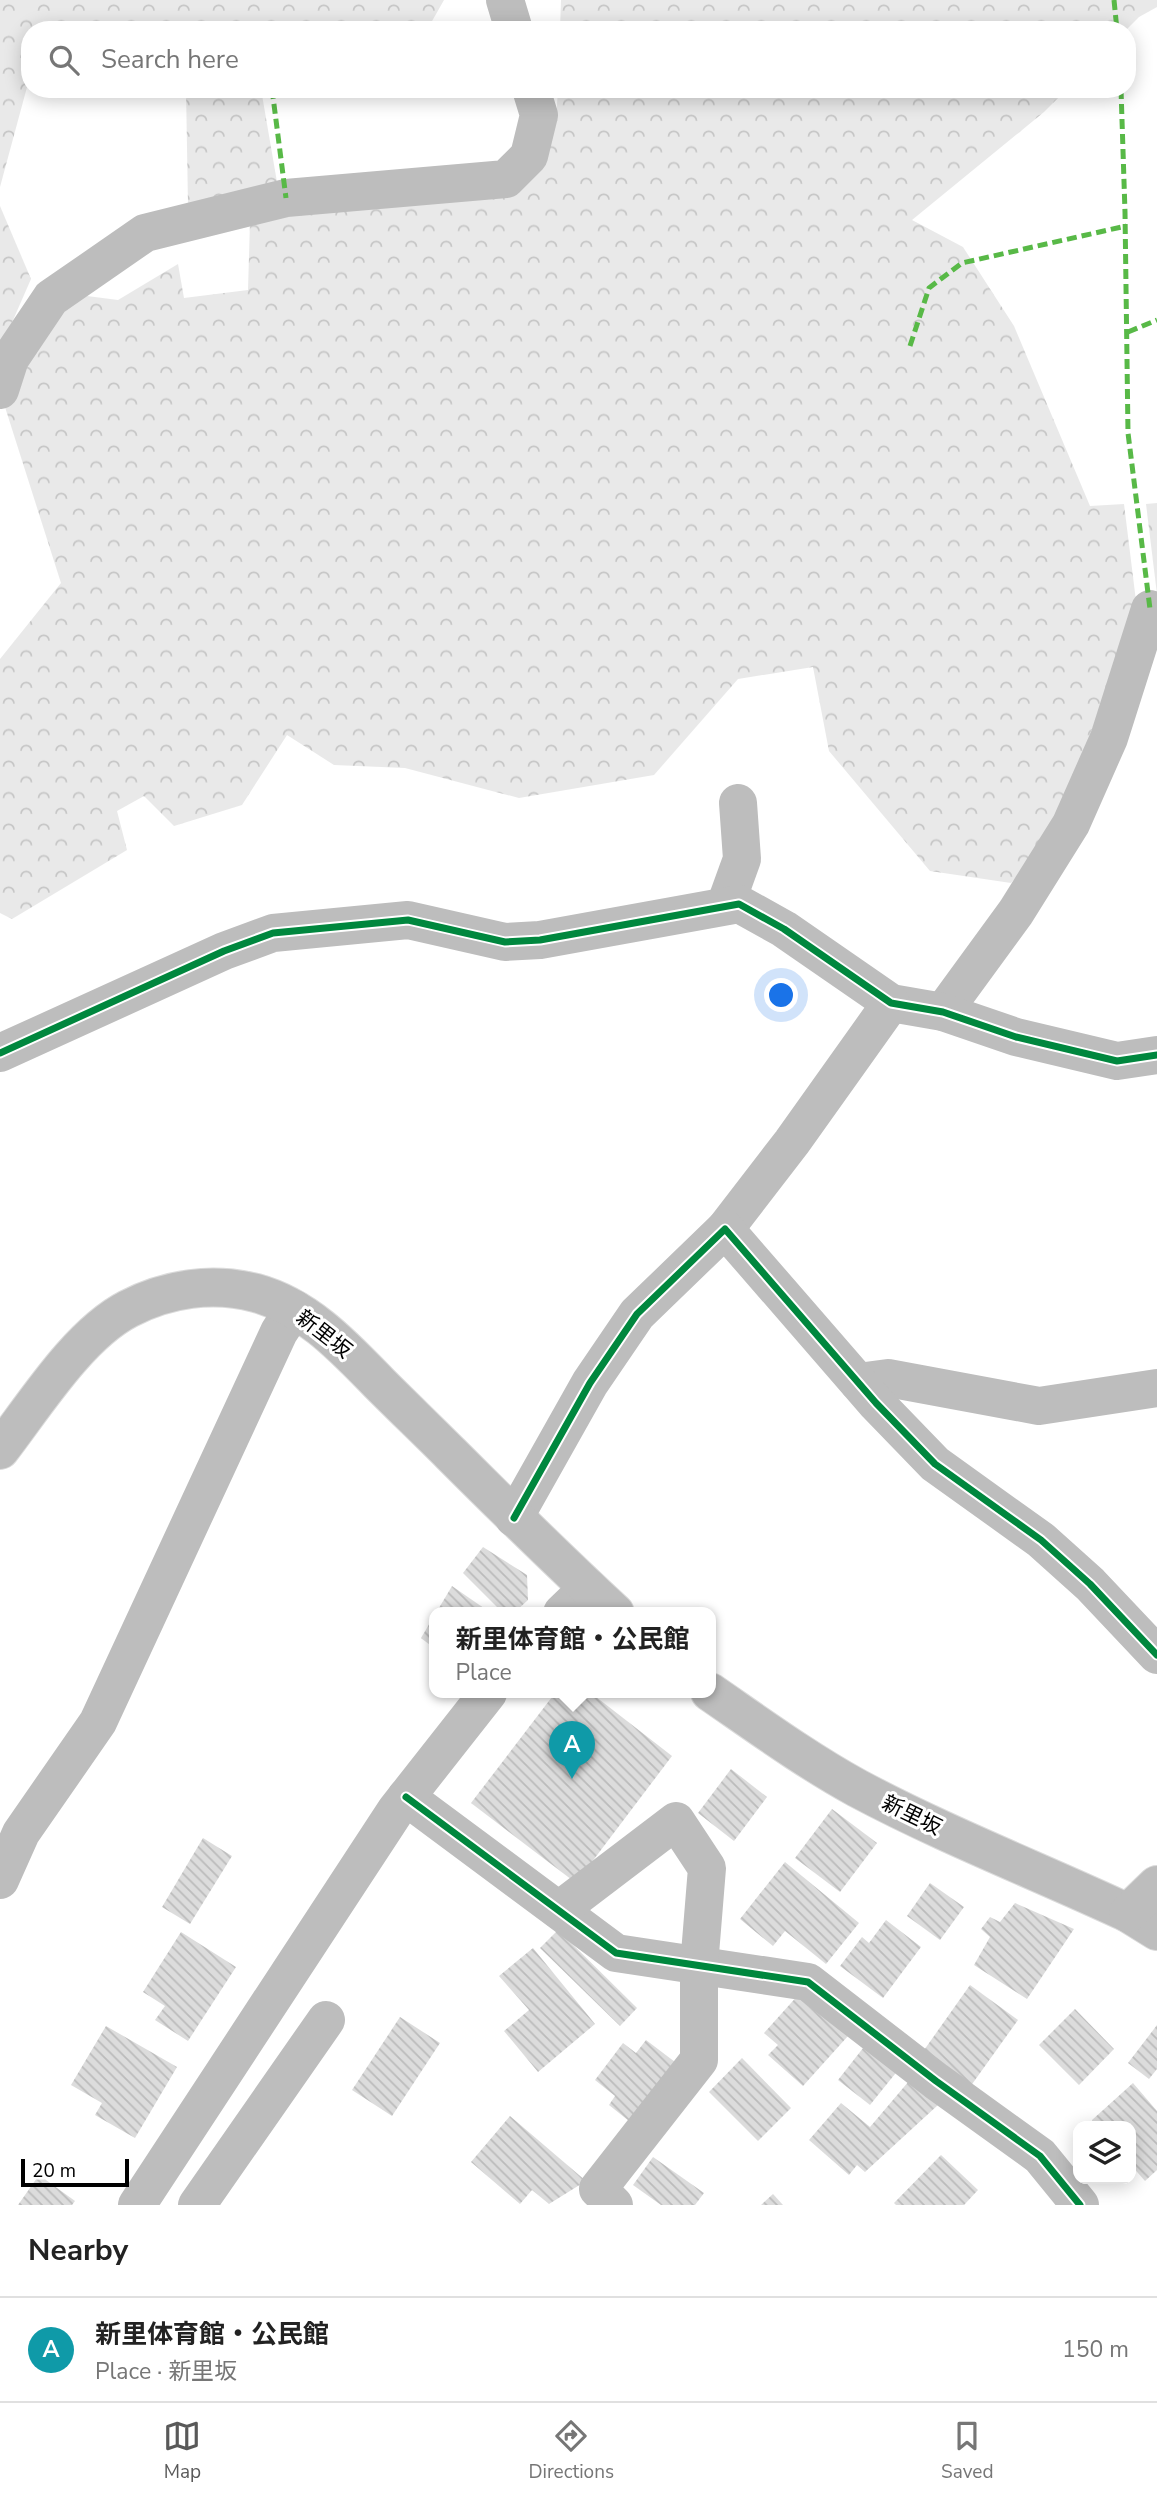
<!DOCTYPE html>
<html lang="en">
<head>
<meta charset="utf-8">
<style>
  :root { --surface:#fff; --page:#f6f6f6; --text:#222; --muted:#767676; --line:#e0e0e0; --accent:#595959 }
  body { margin:0; font-family:"Nunito Sans","Noto Sans JP",sans-serif; background:var(--page); color:var(--text) }
  .controls { position:absolute; right:21px; bottom:21px; display:grid; overflow:hidden; border-radius:14px; box-shadow:0 4px 18px #0003 }
  .controls button { width:63px; height:63px; display:grid; place-items:center; padding:0; border:0; border-bottom:2px solid var(--line); background:var(--surface); color:var(--text); font:35px sans-serif }
  .scale { position:absolute; left:21px; bottom:18px; width:108px; box-sizing:border-box; padding-left:7px; border:4px solid #000; border-top:0; font-size:19px; line-height:24px; white-space:nowrap; color:#000; -webkit-text-stroke:5px #fff; paint-order:stroke }
  .you { position:absolute; left:782px; top:996px; width:24px; height:24px; margin:-18px; border:5px solid #fff; border-radius:50%; background:#1a73e8; box-shadow:0 0 0 10px #1a73e833 }
  .badge { display:grid; place-items:center; width:46px; height:46px; border-radius:50%; background:var(--accent); color:#fff; font-size:23px; font-weight:700 }
  .pin { position:absolute; translate:-50% -58px; filter:drop-shadow(0 2px 4px #0008) }
  .pin::after { content:''; position:absolute; top:37px; width:24px; height:21px; background:inherit; clip-path:polygon(0 0,100% 0,50% 100%) }
  .popup { position:absolute; left:429px; top:1607px; width:287px; height:91px; box-sizing:border-box; display:grid; place-content:center; border-radius:14px; background:var(--surface); filter:drop-shadow(0 2px 5px #0005); font-size:23px; white-space:nowrap; color:var(--muted) }
  .popup b { font-size:26px; color:var(--text) }
  .popup::after { content:''; position:absolute; left:50%; top:100%; margin-left:-14px; border:14px solid transparent; border-top-color:var(--surface) }
  .list { margin:0; padding:0; list-style:none }
  h2 { display:flex; justify-content:space-between; align-items:center; height:91px; margin:0; padding:0 28px; font-size:30px }
  h2 small { font-size:23px; font-weight:400; color:var(--muted) }
  .list li { display:grid; grid-template-columns:46px 1fr auto; gap:21px; align-items:center; box-sizing:border-box; height:105px; padding:0 28px; border-top:2px solid var(--line) }
  .list b { display:block; font-size:26px; white-space:nowrap }
  .list p { margin:0; font-size:23px; white-space:nowrap; color:var(--muted) }
  .list em { font-size:23px; font-style:normal; color:var(--muted) }
  .icon { flex:none; width:38px; height:38px; fill:none; stroke:currentColor; stroke-width:2; stroke-linecap:round; stroke-linejoin:round }
  .map { position:relative; flex:none; width:1157px; height:2205px; overflow:hidden }
  .search { position:absolute; background:var(--surface); box-shadow:0 4px 18px #0003; left:21px; right:21px; top:21px; height:77px; display:flex; align-items:center; gap:18px; box-sizing:border-box; padding:0 24px; border-radius:28px; color:var(--muted); font-size:26px }
  .sheet { height:196px; background:var(--surface) }
  nav { display:flex; justify-content:space-around; align-items:center; box-sizing:border-box; height:98px; border-top:2px solid var(--line); background:var(--surface); font-size:19px; color:var(--muted) }
  nav a { display:grid; justify-items:center; gap:4px }
  nav .on { color:var(--accent) }
  .map>svg:first-child { display:block }
</style>
</head>
<body>
<div class="map">
<svg width="1157" height="2205" viewBox="0 0 1157 2205">
  <defs>
    <pattern id="forest-crowns" width="20" height="18" patternUnits="userSpaceOnUse" patternTransform="scale(1.75)"><rect width="20" height="18" fill="#e9e9e9"/><path d="M2 6a3 3 0 1 1 6 0M12 15a3 3 0 1 1 6 0" fill="none" stroke="#c6c6c6"/></pattern>
    <pattern id="building-back-hatch" width="6" height="6" patternUnits="userSpaceOnUse" patternTransform="scale(1.75)"><rect width="6" height="6" fill="#dcdcdc"/><path d="M-1 5l2 2M0 0l6 6M5-1l2 2" fill="none" stroke="#bbb"/></pattern>
  </defs>
  <rect width="100%" height="100%" fill="#fff"/>
  <g fill="url(#forest-crowns)">
    <polygon points="0,0 444,0 427,30 30,30 30,76 0,187"/>
    <polygon points="561,0 1157,0 1157,7 1139,17 1126,30 560,30"/>
    <polygon points="186,89 261,89 278,188 188,205"/>
    <polygon points="558,89 1067,89 1044,112 912,220 963,247 1014,326 1090,506 1124,504 1137,609 1053,834 1011,883 930,871 829,751 813,667 738,679 654,775 519,798 405,768 334,765 287,735 242,805 174,826 144,796 117,811 127,850 12,919 0,913 0,659 61,583 5,407 60,304 87,296 118,300 178,264 184,298 248,290 250,222 315,210 461,197 556,121"/>
    <polygon points="0,206 31,279 0,350"/>
    <polygon points="1157,503 1157,594 1146,504"/>
  </g>
  <g fill="url(#building-back-hatch)">
    <polygon points="483,1547 527,1575 528,1600 516,1611 498,1608 463,1573"/>
    <polygon points="452,1586 488,1611 487,1613 436,1613"/>
    <polygon points="434,1616 434,1648 421,1638"/>
    <polygon points="555,1693 591,1693 672,1756 576,1883 471,1803"/>
    <polygon points="731,1769 767,1797 734,1841 698,1813"/>
    <polygon points="832,1809 877,1843 840,1892 795,1858"/>
    <polygon points="203,1838 232,1856 190,1924 162,1907"/>
    <polygon points="785,1862 859,1923 826,1964 785,1931 773,1946 740,1919"/>
    <polygon points="930,1883 964,1907 940,1940 907,1916"/>
    <polygon points="1015,1903 1074,1929 1027,1999 974,1965 990,1937 981,1929 990,1917 1000,1922"/>
    <polygon points="886,1920 921,1947 883,1998 840,1966 862,1937 869,1943"/>
    <polygon points="558,1930 637,2008 620,2026 540,1948"/>
    <polygon points="181,1932 236,1967 188,2041 155,2020 165,2006 143,1992"/>
    <polygon points="533,1948 595,2024 538,2072 504,2031 529,2010 499,1976"/>
    <polygon points="970,1985 1018,2020 970,2087 922,2053"/>
    <polygon points="800,1993 848,2036 803,2086 768,2055 778,2045 764,2033"/>
    <polygon points="1075,2009 1114,2049 1079,2085 1039,2045"/>
    <polygon points="400,2017 440,2043 392,2116 352,2090"/>
    <polygon points="1157,2025 1157,2069 1149,2079 1128,2063"/>
    <polygon points="106,2026 177,2067 135,2138 95,2115 102,2103 71,2085"/>
    <polygon points="646,2040 675,2062 629,2121 609,2105 615,2096 595,2080 623,2043 636,2053"/>
    <polygon points="867,2043 899,2069 870,2105 838,2080"/>
    <polygon points="742,2058 791,2108 758,2141 709,2092"/>
    <polygon points="909,2081 938,2105 865,2172 857,2165 849,2175 809,2140 841,2103 870,2127"/>
    <polygon points="1133,2083 1157,2111 1157,2170 1145,2181 1131,2165 1131,2126 1097,2126 1092,2120"/>
    <polygon points="510,2116 586,2181 549,2204 532,2190 520,2204 471,2162"/>
    <polygon points="941,2155 978,2190 964,2205 896,2205 894,2203"/>
    <polygon points="653,2157 704,2193 695,2205 661,2205 633,2185"/>
    <polygon points="39,2175 75,2201 72,2205 18,2205"/>
    <polygon points="773,2194 783,2205 761,2205"/>
  </g>
  <g fill="none" stroke-linecap="round" stroke-linejoin="round">
    <defs>
      <g id="major">
        <path d="M0 1450C34 1406 78 1335 128 1309 168 1288 213 1282 256 1293 307 1307 344 1347 379 1383 403 1407 427 1430 451 1454 505 1508 559 1561 615 1613"/>
        <path d="M710 1692C758 1725 806 1760 857 1788 945 1835 1038 1871 1128 1913L1157 1931"/>
        <polyline points="1128,1913 1157,1885"/>
      </g>
    </defs>
    <use href="#major" stroke="#dbdbdb" stroke-width="40"/>
    <g stroke="#bdbdbd" stroke-width="38">
      <polyline points="505,0 514,30"/>
      <polyline points="0,390 10,359 51,298 145,233 286,198 506,179 529,156 539,115 531,89"/>
      <polyline points="725,906 742,859 738,803"/>
      <polyline points="943,1012 1016,912 1071,824 1109,738 1150,609"/>
      <polyline points="0,1053 224,951 273,933 408,920 505,942 540,940 739,904 784,929 891,1003 943,1012 1016,1037 1117,1061 1157,1055"/>
      <polyline points="725,1229 792,1142 891,1003"/>
      <polyline points="858,1382 888,1378 1039,1406 1157,1388"/>
      <polyline points="514,1518 590,1383 637,1314 725,1229 876,1403 935,1464 1041,1540 1090,1584 1157,1655"/>
      <polyline points="562,1613 588,1588"/>
      <polyline points="406,1797 616,1953 808,1982 936,2081 1040,2156 1080,2205"/>
      <polyline points="0,1880 21,1833 98,1722 279,1332 294,1309"/>
      <polyline points="559,1910 676,1821 707,1868 699,1966 699,2060 598,2189 614,2205"/>
      <polyline points="137,2205 396,1810 488,1693"/>
      <polyline points="197,2205 326,2020"/>
    </g>
    <use href="#major" stroke="#bdbdbd" stroke-width="38"/>
    <g stroke="#58b947" stroke-width="5" stroke-dasharray="10 5" stroke-linecap="butt">
      <polyline points="1114,0 1117,30"/>
      <polyline points="272,89 286,198"/>
      <polyline points="1121,89 1125,212 1128,433 1150,609"/>
      <polyline points="1128,332 1157,320"/>
      <polyline points="910,346 929,288 962,263 1126,226"/>
    </g>
    <defs>
      <g id="cycleway">
        <polyline points="0,1053 224,951 273,933 408,920 505,942 540,940 739,904 784,929 891,1003 943,1012 1016,1037 1117,1061 1157,1055"/>
        <polyline points="514,1518 590,1383 637,1314 725,1229 876,1403 935,1464 1041,1540 1090,1584 1157,1655"/>
        <polyline points="406,1797 616,1953 808,1982 936,2081 1040,2156 1080,2205"/>
      </g>
    </defs>
    <use href="#cycleway" stroke="#fff" stroke-width="11"/>
    <use href="#cycleway" stroke="#00873e" stroke-width="7"/>
  </g>
  <g text-anchor="middle" stroke-width="6" stroke-linejoin="round" paint-order="stroke">
    <g font-size="21" fill="#000" stroke="#fff">
      <text transform="translate(324 1334) rotate(38)" y="7">新里坂</text>
      <text transform="translate(912 1815) rotate(26)" y="7">新里坂</text>
    </g>
  </g>
</svg>
<div class="controls">
<button><svg class="icon" aria-label="layers" viewBox="0 0 24 24"><path d="M12 4l9 5-9 5-9-5zM3 14l9 5 9-5"/></svg></button>
</div>
<div class="scale">20 m</div>
<div class="you"></div>
<div class="pin badge" style="left:572px;top:1779px;background:#0f9aa8">A</div>
<div class="popup"><b>新里体育館・公民館</b>Place</div>
<div class="search"><svg class="icon" aria-label="search" viewBox="0 0 24 24"><circle cx="10" cy="10" r="6"/><path d="M15 15l6 6"/></svg>Search here</div>
</div>
<section class="sheet">
<h2>Nearby<small></small></h2>
<ul class="list">
<li><span class="badge" style="background:#0f9aa8">A</span><div><b>新里体育館・公民館</b><p>Place · 新里坂</p></div><em>150 m</em></li>
</ul>
</section>
<nav>
<a class="on"><svg class="icon" aria-label="map" viewBox="0 0 24 24"><path d="M3 6l6-2 6 2 6-2v14l-6 2-6-2-6 2zM9 4v14M15 6v14"/></svg>Map</a>
<a><svg class="icon" aria-label="directions" viewBox="0 0 24 24"><path d="M12 3l9 9-9 9-9-9zM9 14v-3h6M13 9l2 2-2 2"/></svg>Directions</a>
<a><svg class="icon" aria-label="saved" viewBox="0 0 24 24"><path d="M7 4h10v16l-5-4-5 4z"/></svg>Saved</a>
</nav>
</body>
</html>
